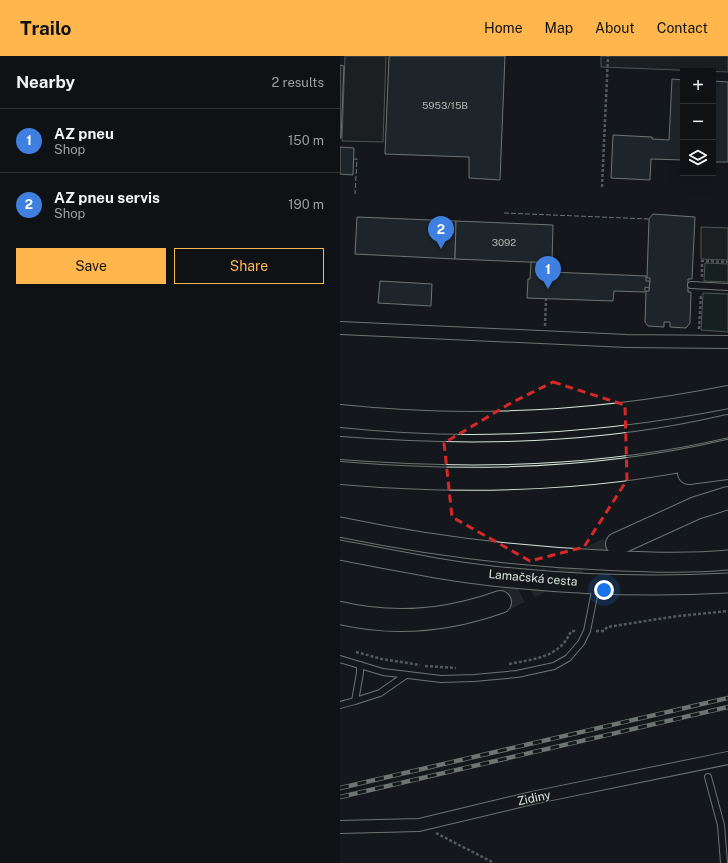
<!DOCTYPE html>
<html lang="en">
<head>
<meta charset="utf-8">
<style>
  :root { --surface:#0f1215; --page:#181b1e; --text:#f1f3f6; --muted:#9b9ea0; --line:#2f3234; --accent:#ffb74d }
  body { margin:0; font-family:"Public Sans",sans-serif; background:var(--page); color:var(--text) }
  .controls { position:absolute; right:12px; top:12px; display:grid; overflow:hidden; border-radius:0px; box-shadow:0 4px 16px #0002 }
  .controls button { width:36px; height:36px; display:grid; place-items:center; padding:0; border:0; border-bottom:1px solid var(--line); background:var(--surface); color:var(--text); font:20px sans-serif }
  .you { position:absolute; left:264px; top:534px; width:14px; height:14px; margin:-10px; border:3px solid #fff; border-radius:50%; background:#1a73e8; box-shadow:0 0 0 6px #1a73e833 }
  .badge { display:grid; place-items:center; width:26px; height:26px; border-radius:50%; background:var(--accent); color:#fff; font-size:13px; font-weight:700 }
  .pin { position:absolute; translate:-50% -33px; filter:drop-shadow(0 1px 2px #0008) }
  .pin::after { content:''; position:absolute; top:21px; width:14px; height:12px; background:inherit; clip-path:polygon(0 0,100% 0,50% 100%) }
  .list { margin:0; padding:0; list-style:none }
  h2 { display:flex; justify-content:space-between; align-items:center; height:52px; margin:0; padding:0 16px; font-size:17px }
  h2 small { font-size:13px; font-weight:400; color:var(--muted) }
  .list li { display:grid; grid-template-columns:26px 1fr auto; gap:12px; align-items:center; box-sizing:border-box; height:64px; padding:0 16px; border-top:1px solid var(--line) }
  .list b { display:block; font-size:15px; white-space:nowrap }
  .list p { margin:0; font-size:13px; white-space:nowrap; color:var(--muted) }
  .list em { font-size:13px; font-style:normal; color:var(--muted) }
  .actions { display:flex; gap:8px; padding:12px 16px }
  .actions a { flex:1; padding:9px 0; border:1px solid var(--accent); border-radius:0px; text-align:center; font-size:14px; color:var(--accent) }
  .actions .main { background:var(--accent); color:#111 }
  .icon { flex:none; width:22px; height:22px; fill:none; stroke:currentColor; stroke-width:2; stroke-linecap:round; stroke-linejoin:round }
  .map { position:relative; flex:none; width:388px; height:807px; overflow:hidden }
  header { display:flex; align-items:center; gap:24px; box-sizing:border-box; height:56px; padding:0 20px; background:var(--accent); color:#111 }
  header strong { font-size:19px }
  nav { display:flex; gap:22px; margin-inline-start:auto; font-size:14px }
  main { display:flex }
  aside { flex:1; background:var(--surface) }
  .map>svg:first-child { display:block }
</style>
</head>
<body>
<header>
<strong>Trailo</strong>
<nav><a>Home</a><a>Map</a><a>About</a><a>Contact</a></nav>
</header>
<main>
<aside>
<h2>Nearby<small>2 results</small></h2>
<ul class="list">
<li><span class="badge" style="background:#3f7fe0">1</span><div><b>AZ pneu</b><p>Shop</p></div><em>150 m</em></li>
<li><span class="badge" style="background:#3f7fe0">2</span><div><b>AZ pneu servis</b><p>Shop</p></div><em>190 m</em></li>
</ul>
<div class="actions"><a class="main">Save</a><a>Share</a></div>
</aside>
<div class="map">
<svg width="388" height="807" viewBox="0 0 388 807">
  <rect width="100%" height="100%" fill="#14181c"/>
  <g fill="#1a2d24" stroke="#939e99">
    <polygon points="365,207 388,208 388,226 364,225"/>
    <polygon points="363,237 388,238 388,276 361,274"/>
  </g>
  <g fill="#24282b" stroke="#939e99">
    <polygon points="5,0 46,0 43,86 2,85"/>
    <polygon points="261,0 388,0 388,16 261,11"/>
    <polygon points="361,171 388,172 388,204 361,203"/>
  </g>
  <g fill="#2c363c" stroke="#d8e6dc">
    <polygon points="49,0 165,0 160,124 129,122 129,101 45,98"/>
    <polygon points="0,9 4,10 1,82 0,82"/>
    <polygon points="332,23 343,24 343,104 311,103 310,124 271,122 273,79 312,81 312,83 329,84"/>
    <polygon points="373,25 388,26 388,106 373,106"/>
    <polygon points="0,91 14,92 13,119 0,118"/>
    <polygon points="313,158 355,161 352,223 348,223 348,236 351,236 350,267 346,272 330,271 330,266 324,266 324,271 308,270 305,266 306,235 309,235 310,222 307,222 309,163"/>
    <polygon points="17,161 116,165 115,203 15,198"/>
    <polygon points="116,165 213,169 212,207 115,203"/>
    <polygon points="191,206 212,207 211,216 306,220 306,225 310,225 309,232 305,231 305,236 274,235 273,245 187,242 188,223 190,223"/>
    <polygon points="40,225 92,228 91,250 38,247"/>
  </g>
  <g fill="none" stroke-linecap="round" stroke-linejoin="round">
    <polyline stroke="#313739" stroke-width="22" stroke-dasharray="22 11" stroke-linecap="butt" points="160,546 277,488"/>
    <defs>
      <g id="lane">
        <polyline points="351,229 388,231"/>
        <polyline points="0,603 43,616 101,623 134,622 177,618 214,610 228,602 241,587 247,575 256,530"/>
        <polyline points="15,645 40,637 66,619"/>
        <polyline points="0,649 15,645 20,617 20,609"/>
        <polyline points="368,721 381,769 384,807"/>
      </g>
      <g id="street">
        <polyline points="0,272 287,285 388,286"/>
        <polyline points="0,771 79,769 192,742 388,702"/>
      </g>
      <g id="primary">
        <path d="M0 471C86 489 173 500 261 504 303 506 346 508 388 504"/>
        <path d="M0 494C57 505 115 517 173 522 244 529 317 531 388 527"/>
      </g>
      <g id="highway">
        <path d="M0 360C132 374 258 367 388 341"/>
        <path d="M0 392C130 402 261 400 388 370"/>
        <path d="M0 417C129 428 261 425 388 395"/>
        <polyline points="349,417 388,412"/>
        <polyline points="277,488 356,452 388,442"/>
        <path d="M0 557C55 570 107 565 160 546"/>
      </g>
    </defs>
    <use href="#lane" stroke="#d8e6dc" stroke-width="8"/>
    <use href="#street" stroke="#d8e6dc" stroke-width="14"/>
    <use href="#primary" stroke="#d8e6dc" stroke-width="21"/>
    <use href="#highway" stroke="#d8e6dc" stroke-width="24"/>
    <g stroke="#9da8a2" stroke-width="2.5" stroke-dasharray="3 2" stroke-linecap="butt">
      <polyline points="262,131 268,0"/>
      <polyline points="362,221 362,205 388,206"/>
      <polyline points="205,270 206,243"/>
      <polyline points="359,273 361,238"/>
      <polyline points="256,575 264,575 267,571 338,560 388,555"/>
      <polyline points="16,596 42,603 80,609"/>
      <path d="M169 608C193 603 220 602 231 575H237"/>
      <polyline points="85,610 116,612"/>
      <polyline points="96,777 154,807"/>
    </g>
    <use href="#lane" stroke="#14181c" stroke-width="6"/>
    <use href="#street" stroke="#14181c" stroke-width="12"/>
    <use href="#primary" stroke="#14181c" stroke-width="19"/>
    <use href="#highway" stroke="#14181c" stroke-width="22"/>
    <defs>
      <g id="rail">
        <polyline points="0,732 388,642"/>
        <polyline points="0,741 388,651"/>
      </g>
    </defs>
    <use href="#rail" stroke="#d8e6dc" stroke-width="4.5"/>
    <use href="#rail" stroke="#14181c" stroke-width="3" stroke-dasharray="9" stroke-linecap="butt"/>
    <g stroke="#d8e6dc" stroke-width="1" stroke-dasharray="5 2" stroke-linecap="butt">
      <polyline points="13,103 17,103 15,138"/>
      <polyline points="164,157 309,163"/>
    </g>
  </g>
  <path d="M0 0H388V807H0ZM213 326 285 349 287 424 244 491 190 505 112 461 104 387 171 347Z" fill="#14181c" fill-opacity=".55" fill-rule="evenodd"/>
  <path fill="none" stroke="#d62828" stroke-width="3" stroke-dasharray="8 5" stroke-linejoin="round" d="M213 326 285 349 287 424 244 491 190 505 112 461 104 387 171 347Z"/>
  <g text-anchor="middle" stroke-width="3" stroke-linejoin="round" paint-order="stroke">
    <g font-size="10" fill="#adbab4">
      <text x="105" y="53">5953/15B</text>
      <text x="164" y="190">3092</text>
    </g>
    <g font-size="12" fill="#d8e6dc" stroke="#14181c">
      <text transform="translate(193 522) rotate(5)" y="4">Lamačská cesta</text>
      <text transform="translate(194 742) rotate(-12)" y="4">Zidiny</text>
    </g>
  </g>
</svg>
<div class="controls">
<button>+</button>
<button>−</button>
<button><svg class="icon" aria-label="layers" viewBox="0 0 24 24"><path d="M12 4l9 5-9 5-9-5zM3 14l9 5 9-5"/></svg></button>
</div>
<div class="you"></div>
<div class="pin badge" style="left:208px;top:233px;background:#3f7fe0">1</div>
<div class="pin badge" style="left:101px;top:193px;background:#3f7fe0">2</div>
</div>
</main>
</body>
</html>
